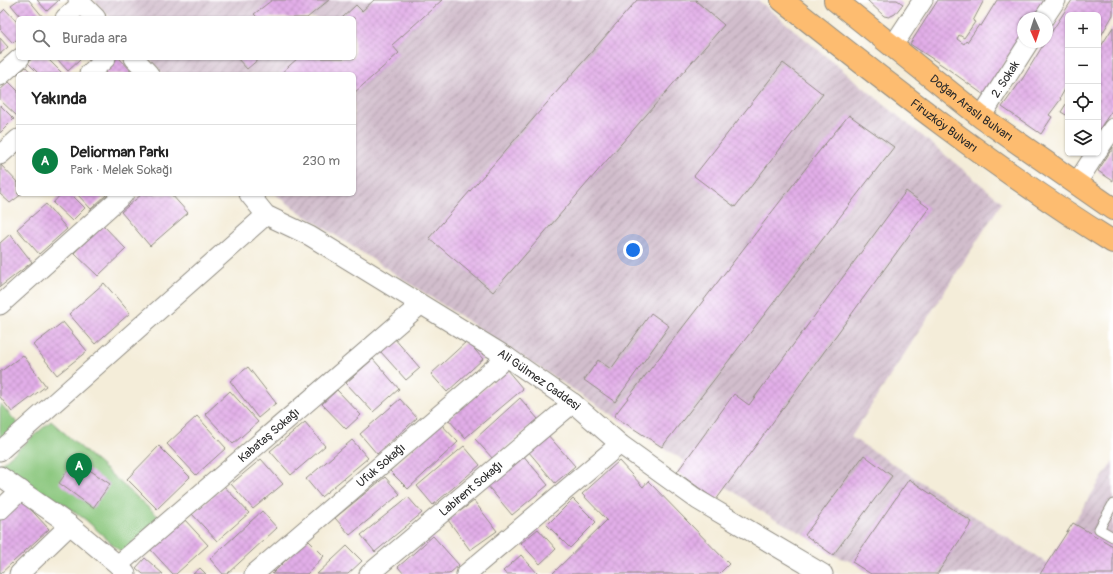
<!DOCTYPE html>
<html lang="tr">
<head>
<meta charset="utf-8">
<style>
  :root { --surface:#fff; --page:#f6f6f6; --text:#222; --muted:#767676; --line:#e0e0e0; --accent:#0b8043 }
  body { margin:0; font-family:Pangolin,sans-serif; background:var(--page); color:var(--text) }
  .controls { position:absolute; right:12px; top:12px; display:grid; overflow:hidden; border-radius:6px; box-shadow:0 1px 3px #0004 }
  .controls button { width:36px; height:36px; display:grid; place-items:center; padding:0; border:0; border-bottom:1px solid var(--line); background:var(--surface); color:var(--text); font:20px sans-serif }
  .compass { position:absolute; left:1017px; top:12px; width:36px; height:36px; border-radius:50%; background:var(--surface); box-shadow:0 1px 3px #0004; rotate:177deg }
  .you { position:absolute; left:633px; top:250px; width:14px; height:14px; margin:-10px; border:3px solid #fff; border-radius:50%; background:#1a73e8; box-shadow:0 0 0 6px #1a73e833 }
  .badge { display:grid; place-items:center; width:26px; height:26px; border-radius:50%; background:var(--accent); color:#fff; font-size:13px; font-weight:700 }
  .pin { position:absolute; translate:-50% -33px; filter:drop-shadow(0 1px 2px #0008) }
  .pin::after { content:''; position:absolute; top:21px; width:14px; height:12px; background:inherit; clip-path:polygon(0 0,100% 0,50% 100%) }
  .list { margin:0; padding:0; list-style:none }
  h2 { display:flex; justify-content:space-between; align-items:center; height:52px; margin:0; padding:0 16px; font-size:17px }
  h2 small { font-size:13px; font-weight:400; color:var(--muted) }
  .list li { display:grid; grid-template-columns:26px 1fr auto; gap:12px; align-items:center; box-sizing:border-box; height:72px; padding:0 16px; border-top:1px solid var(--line) }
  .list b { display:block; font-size:15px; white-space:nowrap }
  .list p { margin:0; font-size:13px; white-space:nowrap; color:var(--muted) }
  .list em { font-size:13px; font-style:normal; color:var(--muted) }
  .icon { flex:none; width:22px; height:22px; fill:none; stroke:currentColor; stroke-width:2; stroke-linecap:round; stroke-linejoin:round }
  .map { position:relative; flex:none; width:1113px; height:574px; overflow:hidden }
  .search { position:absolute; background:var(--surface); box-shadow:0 1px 3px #0004; left:16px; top:16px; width:340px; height:44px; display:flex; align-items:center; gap:10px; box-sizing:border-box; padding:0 14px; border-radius:6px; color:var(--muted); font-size:15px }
  .panel { position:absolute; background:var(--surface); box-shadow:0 1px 3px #0004; left:16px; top:72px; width:340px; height:124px; border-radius:6px }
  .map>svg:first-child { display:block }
</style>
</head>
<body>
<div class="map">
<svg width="1113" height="574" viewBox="0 0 1113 574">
  <defs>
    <pattern id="industrial-furrows" width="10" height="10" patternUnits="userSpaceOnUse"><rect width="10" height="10" fill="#d1bdcc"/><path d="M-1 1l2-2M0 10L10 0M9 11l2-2" fill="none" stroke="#aa9aa6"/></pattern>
    <pattern id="building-cross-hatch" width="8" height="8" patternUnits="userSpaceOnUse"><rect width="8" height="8" fill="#e2aee8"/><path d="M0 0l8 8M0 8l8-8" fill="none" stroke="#c296c7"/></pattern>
  </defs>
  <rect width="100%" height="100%" fill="#fff"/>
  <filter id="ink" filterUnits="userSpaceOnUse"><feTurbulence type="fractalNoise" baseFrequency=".025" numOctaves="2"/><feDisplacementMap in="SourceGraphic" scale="8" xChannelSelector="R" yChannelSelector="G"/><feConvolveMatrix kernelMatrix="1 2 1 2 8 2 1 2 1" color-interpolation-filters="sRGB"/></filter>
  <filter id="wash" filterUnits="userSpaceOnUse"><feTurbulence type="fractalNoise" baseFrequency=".012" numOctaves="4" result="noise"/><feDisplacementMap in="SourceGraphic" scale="16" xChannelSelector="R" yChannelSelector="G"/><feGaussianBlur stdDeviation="0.9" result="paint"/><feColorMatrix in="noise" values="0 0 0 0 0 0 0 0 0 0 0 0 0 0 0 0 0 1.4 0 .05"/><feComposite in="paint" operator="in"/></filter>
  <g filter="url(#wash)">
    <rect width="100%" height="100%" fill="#f4edd9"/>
    <g fill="url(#industrial-furrows)">
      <polygon points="94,0 758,0 1002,202 851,437 1047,563 1040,574 871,574 852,562 833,555 805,535 759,510 739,495 662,447 298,211 275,194 354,194 354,74 163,74 149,58 354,58 354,18 111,18"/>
      <polygon points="1113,461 1113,546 1073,523"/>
    </g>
    <g fill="#89c67c" stroke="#5a7854">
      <polygon points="0,403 18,424 0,439"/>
      <polygon points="51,421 159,517 122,553 86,520 65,505 0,467 0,465"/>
    </g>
    <g id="blocks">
      <g fill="url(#building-cross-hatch)">
        <polygon points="18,0 29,0 43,17 22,18 11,5"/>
        <polygon points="37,0 59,0 47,11"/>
        <polygon points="272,0 329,0 307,18 258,18 254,14"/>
        <polygon points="374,0 442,0 392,45 399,53 354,93 354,74 280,74 298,58 354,58 354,18 342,18 356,5 362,11"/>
        <polygon points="637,0 697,0 696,1 724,25 493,292 429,238"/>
        <polygon points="867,0 897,0 903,4 895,14 889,17 884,16"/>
        <polygon points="938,0 984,0 973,21 975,22 964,38 959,35 957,39 964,44 966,41 967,42 979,25 981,26 997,0 1044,0 1033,18 1023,18 1023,34 984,95 948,69 910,44"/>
        <polygon points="1072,0 1113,0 1113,15 1098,41 1098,15 1068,15 1068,84 1060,98 1061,99 1049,115 1052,117 1041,134 1002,107 1023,78 1045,42 1047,42 1047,39"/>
        <polygon points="5,9 18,23 18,38 13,43 0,29 0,14"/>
        <polygon points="1113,27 1113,109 1098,131 1098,51"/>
        <polygon points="0,38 8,47 0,54"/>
        <polygon points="32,58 47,58 63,74 39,74 28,63"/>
        <polygon points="56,58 79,58 80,60 68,71"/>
        <polygon points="115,58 119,58 134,74 105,74 103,72"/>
        <polygon points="237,58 260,58 247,69"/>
        <polygon points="783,63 823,94 735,207 694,176"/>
        <polygon points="26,67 32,74 18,74"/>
        <polygon points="9,82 18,91 18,117 0,100 0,90"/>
        <polygon points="1068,101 1068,116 1061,112"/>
        <polygon points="0,105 14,119 0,133"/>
        <polygon points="849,115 894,147 662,447 614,416 816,155"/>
        <polygon points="1113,147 1113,181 1098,171"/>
        <polygon points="1,165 18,183 18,194 22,194 10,203 0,194"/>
        <polygon points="906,191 929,208 716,500 677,472 734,394 749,405"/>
        <polygon points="61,194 71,194 85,208 72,221 53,203"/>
        <polygon points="77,194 107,194 91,209"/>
        <polygon points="142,194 171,194 188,213 150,246 121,212"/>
        <polygon points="46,204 67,229 39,254 17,229"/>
        <polygon points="103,225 126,249 98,276 74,253"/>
        <polygon points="10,234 32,262 0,287 0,243"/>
        <polygon points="104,283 130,313 95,344 69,314"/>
        <polygon points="651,313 669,326 615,402 584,380 598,360 611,369"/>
        <polygon points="63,322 87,351 57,375 33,345"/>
        <polygon points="394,338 420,368 406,380 380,351"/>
        <polygon points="467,341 483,359 447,392 431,374"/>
        <polygon points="23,355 46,386 12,412 0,397 0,372"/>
        <polygon points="373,359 399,389 373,412 346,383"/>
        <polygon points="248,367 276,403 258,418 230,381"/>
        <polygon points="507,370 523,389 465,438 448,419"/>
        <polygon points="337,390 361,415 346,429 322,404"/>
        <polygon points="230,391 258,422 233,444 205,414"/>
        <polygon points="520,398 538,419 493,459 475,439"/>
        <polygon points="400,399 417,418 377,454 360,434"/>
        <polygon points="197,416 226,448 196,475 167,444"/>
        <polygon points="305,422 325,446 291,475 270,451"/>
        <polygon points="440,423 458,442 408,489 390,471"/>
        <polygon points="547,434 575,466 555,483 528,451"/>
        <polygon points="352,440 368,458 321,497 306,479"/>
        <polygon points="159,446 190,477 157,509 127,479"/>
        <polygon points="464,446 480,465 433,505 417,486"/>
        <polygon points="522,454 548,485 512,515 486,484"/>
        <polygon points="864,455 892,476 833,555 805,535"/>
        <polygon points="261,459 283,484 253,509 231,484"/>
        <polygon points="75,460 110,484 93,508 59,483"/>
        <polygon points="619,461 643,487 648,481 729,564 719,574 552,574 607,520 582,494"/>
        <polygon points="385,477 400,494 350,535 335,518"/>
        <polygon points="909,479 972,522 937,574 871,574 852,562"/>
        <polygon points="224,486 249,513 217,541 192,514"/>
        <polygon points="408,497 422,513 375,552 361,535"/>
        <polygon points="573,499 596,522 570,548 547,525"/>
        <polygon points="22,500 49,529 0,574 0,520"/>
        <polygon points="474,501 497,531 470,550 448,520"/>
        <polygon points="262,511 277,528 227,574 223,574 210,559"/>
        <polygon points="184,519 208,545 176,574 173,574 150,549"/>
        <polygon points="1073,523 1113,546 1113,574 1040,574"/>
        <polygon points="538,529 556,549 540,564 521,543"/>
        <polygon points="433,536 459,565 449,574 404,574 398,567"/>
        <polygon points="307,539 324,556 307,574 272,574"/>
        <polygon points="347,546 362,561 348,574 317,574"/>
        <polygon points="521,555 538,574 506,574 503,571"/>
        <polygon points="145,558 163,574 143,574 136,568"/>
        <polygon points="200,568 206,574 193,574"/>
      </g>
    </g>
  </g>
  <g filter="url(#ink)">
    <use href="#blocks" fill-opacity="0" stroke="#908c82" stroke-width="1"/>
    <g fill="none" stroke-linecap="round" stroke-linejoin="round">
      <defs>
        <polyline id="service" points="1113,504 1099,529 1113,537"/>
        <g id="minor">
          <polyline points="78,0 96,18"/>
          <polyline points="65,18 82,3"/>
          <polyline points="1044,18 1056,0"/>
          <polyline points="892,47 923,0"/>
          <polyline points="134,58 149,74"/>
          <polyline points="89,74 106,58"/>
          <polyline points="0,76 20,58"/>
          <path id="s1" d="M981 117 1029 42"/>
          <polyline points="1098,150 1113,128"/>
          <polyline points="0,155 18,139"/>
          <polyline points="1076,184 1096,153"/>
          <path id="s2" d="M249 194 266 215 310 236 507 357 573 403 620 444 698 500 823 574"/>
          <polyline points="0,305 124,194"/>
          <polyline points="0,451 266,215"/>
          <polyline points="0,476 70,525 118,565 126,574"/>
          <polyline points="0,510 21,490"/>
          <path id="s3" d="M118 565 420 305"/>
          <polyline points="19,574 70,525"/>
          <path id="s4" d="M254 574 507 357"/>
          <path id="s5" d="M369 574 573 403"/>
          <polyline points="466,574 620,444"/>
        </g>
        <g id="primary">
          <path id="s6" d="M782 0C889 85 997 170 1113 242"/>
          <path id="s7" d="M835 0 981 117 1113 209"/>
        </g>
      </defs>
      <use href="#service" stroke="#908c82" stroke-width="11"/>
      <use href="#minor" stroke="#908c82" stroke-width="21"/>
      <use href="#primary" stroke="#908c82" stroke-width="24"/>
      <use href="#service" stroke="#fff" stroke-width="9"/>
      <use href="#minor" stroke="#fff" stroke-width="19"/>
      <use href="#primary" stroke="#fdbc6f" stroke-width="22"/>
    </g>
  </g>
  <g text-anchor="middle" stroke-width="3.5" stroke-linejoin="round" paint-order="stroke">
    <g font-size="12" fill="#2b2b2b" stroke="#fff">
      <text dy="4" stroke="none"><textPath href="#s1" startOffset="45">2. Sokak</textPath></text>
      <text dy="4" stroke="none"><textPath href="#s7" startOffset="174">Doğan Araslı Bulvarı</textPath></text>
      <text dy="4" stroke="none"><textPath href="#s6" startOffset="205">Firuzköy Bulvarı</textPath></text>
      <text dy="4" stroke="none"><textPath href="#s2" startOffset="346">Ali Gülmez Caddesi</textPath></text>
      <text dy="4" stroke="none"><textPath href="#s3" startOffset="199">Kabataş Sokağı</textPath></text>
      <text dy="4" stroke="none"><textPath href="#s4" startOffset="167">Ufuk Sokağı</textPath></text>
      <text dy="4" stroke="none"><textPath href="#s5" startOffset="133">Labirent Sokağı</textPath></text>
    </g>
  </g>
</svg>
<div class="controls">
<button>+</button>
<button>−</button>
<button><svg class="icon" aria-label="locate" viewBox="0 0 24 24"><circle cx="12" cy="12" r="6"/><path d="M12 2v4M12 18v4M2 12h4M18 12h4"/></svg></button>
<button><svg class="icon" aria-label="layers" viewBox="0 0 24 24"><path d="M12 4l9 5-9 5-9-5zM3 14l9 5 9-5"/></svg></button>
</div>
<svg class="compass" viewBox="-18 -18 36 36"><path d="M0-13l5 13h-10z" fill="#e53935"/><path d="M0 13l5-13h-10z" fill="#767676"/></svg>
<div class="you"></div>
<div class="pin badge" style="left:79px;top:486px">A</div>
<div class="search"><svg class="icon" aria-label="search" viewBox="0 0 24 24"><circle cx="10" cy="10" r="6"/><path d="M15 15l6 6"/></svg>Burada ara</div>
<section class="panel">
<h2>Yakında<small></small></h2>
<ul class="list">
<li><span class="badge">A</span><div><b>Deliorman Parkı</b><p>Park · Melek Sokağı</p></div><em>230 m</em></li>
</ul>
</section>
</div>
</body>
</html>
